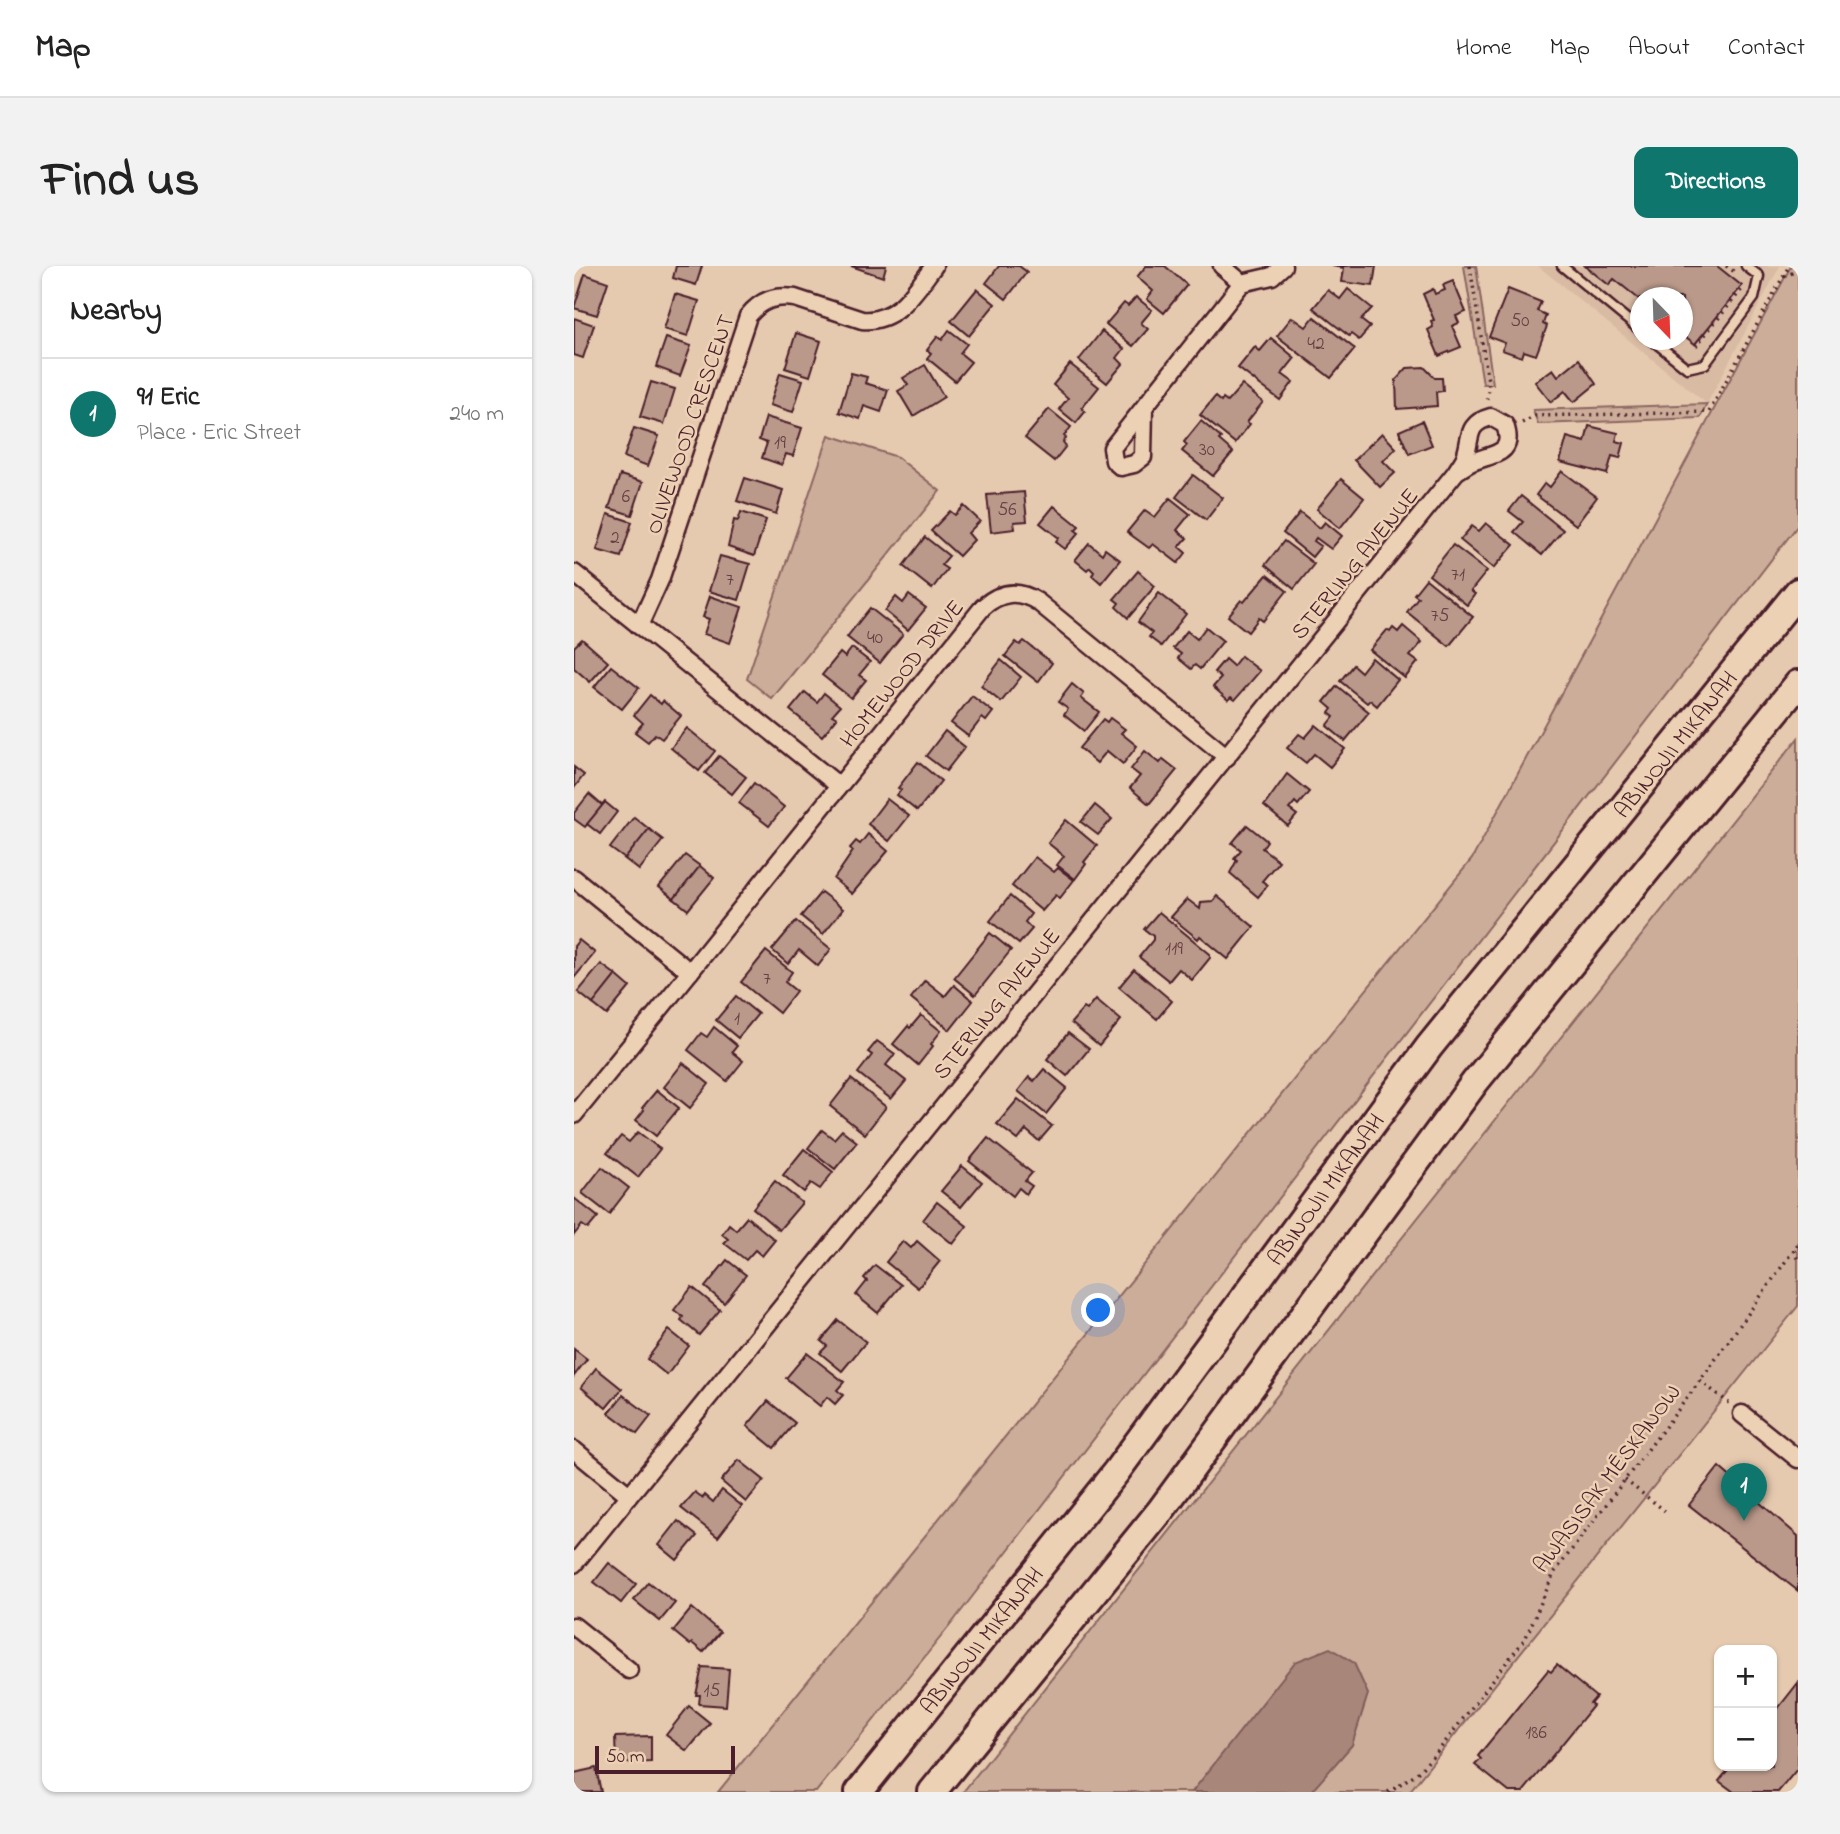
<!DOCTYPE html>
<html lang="en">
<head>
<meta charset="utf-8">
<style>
  :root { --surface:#fff; --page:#f2f2f2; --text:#222; --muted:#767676; --line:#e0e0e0; --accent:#0f766e }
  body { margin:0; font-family:"Indie Flower",sans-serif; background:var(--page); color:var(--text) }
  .controls { position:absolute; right:21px; bottom:21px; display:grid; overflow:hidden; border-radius:14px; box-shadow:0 2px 5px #0004 }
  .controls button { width:63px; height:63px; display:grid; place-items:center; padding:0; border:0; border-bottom:2px solid var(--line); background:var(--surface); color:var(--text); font:35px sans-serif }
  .compass { position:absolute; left:1056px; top:21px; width:63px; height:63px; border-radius:50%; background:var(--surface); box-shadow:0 2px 5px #0004; rotate:157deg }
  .scale { position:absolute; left:21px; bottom:18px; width:140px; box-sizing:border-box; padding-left:7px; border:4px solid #4a1f2b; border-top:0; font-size:19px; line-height:24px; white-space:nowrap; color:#4a1f2b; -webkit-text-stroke:5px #edd1b4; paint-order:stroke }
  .you { position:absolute; left:525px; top:1045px; width:24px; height:24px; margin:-18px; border:5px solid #fff; border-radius:50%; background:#1a73e8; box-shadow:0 0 0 10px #1a73e833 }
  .badge { display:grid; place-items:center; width:46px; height:46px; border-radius:50%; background:var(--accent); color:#fff; font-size:23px; font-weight:700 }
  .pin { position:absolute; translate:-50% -58px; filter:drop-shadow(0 2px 4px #0008) }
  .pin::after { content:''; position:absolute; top:37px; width:24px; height:21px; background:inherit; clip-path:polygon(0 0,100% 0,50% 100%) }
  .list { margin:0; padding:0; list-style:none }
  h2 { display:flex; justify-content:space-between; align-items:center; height:91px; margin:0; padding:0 28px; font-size:30px }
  h2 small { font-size:23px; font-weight:400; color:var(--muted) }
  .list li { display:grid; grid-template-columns:46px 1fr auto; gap:21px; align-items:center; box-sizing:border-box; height:112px; padding:0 28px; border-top:2px solid var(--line) }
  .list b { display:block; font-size:26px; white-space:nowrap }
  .list p { margin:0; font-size:23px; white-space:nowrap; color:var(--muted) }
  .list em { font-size:23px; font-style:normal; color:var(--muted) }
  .map { position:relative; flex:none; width:1224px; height:1526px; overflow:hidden; border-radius:14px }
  header { display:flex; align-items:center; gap:42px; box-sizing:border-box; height:98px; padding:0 35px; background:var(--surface); border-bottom:2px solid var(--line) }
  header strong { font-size:33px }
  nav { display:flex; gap:38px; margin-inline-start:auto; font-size:24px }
  .intro { display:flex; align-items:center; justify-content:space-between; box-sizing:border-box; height:168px; padding:0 42px }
  h1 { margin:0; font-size:49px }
  .button { padding:18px 32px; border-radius:14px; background:var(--accent); color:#fff; font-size:24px; font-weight:700 }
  main { display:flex; gap:42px; padding:0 42px }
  aside { flex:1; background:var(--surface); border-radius:14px; box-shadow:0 2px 5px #0004 }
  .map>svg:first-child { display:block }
</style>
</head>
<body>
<header>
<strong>Map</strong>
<nav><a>Home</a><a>Map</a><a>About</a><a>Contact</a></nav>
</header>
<div class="intro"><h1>Find us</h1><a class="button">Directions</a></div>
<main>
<aside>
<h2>Nearby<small></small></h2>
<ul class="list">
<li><span class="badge">1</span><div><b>91 Eric</b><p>Place · Eric Street</p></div><em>240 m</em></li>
</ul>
</aside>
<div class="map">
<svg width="1224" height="1526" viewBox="0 0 1224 1526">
  <rect width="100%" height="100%" fill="#e6caaf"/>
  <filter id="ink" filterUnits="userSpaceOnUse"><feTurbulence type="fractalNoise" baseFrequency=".0143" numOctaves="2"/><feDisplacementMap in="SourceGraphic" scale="14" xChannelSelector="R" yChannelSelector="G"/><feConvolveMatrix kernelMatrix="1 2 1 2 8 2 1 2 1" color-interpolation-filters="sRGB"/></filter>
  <g filter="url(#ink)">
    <path fill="#d9bba4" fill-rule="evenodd" d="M964 0H1206L1133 138ZM1066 32H1108V74H1066Z"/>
    <g fill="#ccad99" stroke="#8b6662" stroke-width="2">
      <polygon points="890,0 902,0 919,118 909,118"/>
      <polygon points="1217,0 1224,0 1224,259 378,1357 242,1526 144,1526 898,593"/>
      <polygon points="1133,138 1126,152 964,158 959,144"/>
      <polygon points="255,169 323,191 366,225 198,433 173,413"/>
      <polygon points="1224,472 1224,1040 835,1526 389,1526"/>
    </g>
    <polygon fill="#a8867a" stroke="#825d5a" stroke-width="2" points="756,1382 780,1397 794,1428 778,1479 737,1526 618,1526 721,1396"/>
    <g fill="#ba998a" stroke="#4a1f2b" stroke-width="2">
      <polygon points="102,0 128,0 122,19 99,12"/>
      <polygon points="277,0 312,0 309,11"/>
      <polygon points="425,0 445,0 453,6 432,33 412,17"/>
      <polygon points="572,0 591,0 613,19 590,47 573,33 579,25 563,11"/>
      <polygon points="758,0 802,0 799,20 768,16 770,2"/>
      <polygon points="1011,0 1143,0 1168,20 1121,78 1108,68 1108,32 1066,32 1066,34 1040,13 1035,19"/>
      <polygon points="11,8 34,16 23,49 0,42"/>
      <polygon points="879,15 892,46 882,50 885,57 878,60 887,81 865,90 854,64 859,61 857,55 860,54 849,28 859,23 861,28 871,24 869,19"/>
      <polygon points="403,23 421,38 395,70 377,55"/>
      <polygon points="774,23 798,42 787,54 796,61 785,74 777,68 775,70 739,42 754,24 766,33"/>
      <polygon points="934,23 967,36 963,45 972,49 969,58 973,60 962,89 950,85 948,91 928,84 931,77 915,71"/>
      <polygon points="101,28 125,35 114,70 90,63"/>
      <polygon points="562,31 578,44 567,57 574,63 559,80 532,58 550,37 554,40"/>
      <polygon points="718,51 732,61 740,51 781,83 757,112 703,70"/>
      <polygon points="0,52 20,59 9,92 0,89"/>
      <polygon points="375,64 393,78 386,87 397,96 381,115 353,92 357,87 353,84 364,70 368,74"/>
      <polygon points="528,65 550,83 543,92 549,98 533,117 505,94"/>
      <polygon points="222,67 247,75 236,110 211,102"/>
      <polygon points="92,72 117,80 106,110 82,101"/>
      <polygon points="697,72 721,92 708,108 719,116 706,134 664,102 681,81 686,85"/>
      <polygon points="1005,93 1022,118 1000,136 991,125 977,136 961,116 979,103 984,110"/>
      <polygon points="496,98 525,121 508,142 511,146 502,157 485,143 494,132 479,119"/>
      <polygon points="351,99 370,131 339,150 324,125 334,119 329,112"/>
      <polygon points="850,101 861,112 868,112 869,125 862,126 863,140 823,143 822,114 833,102"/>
      <polygon points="206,107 229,114 219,146 196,139"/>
      <polygon points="277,107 293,111 291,117 314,124 307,146 290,140 286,153 265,146"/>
      <polygon points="77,116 101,123 90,158 66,151"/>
      <polygon points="668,119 689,136 673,156 676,158 661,177 626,149 641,131 647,136 649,133 653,136"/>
      <polygon points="475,143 497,161 490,170 492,172 489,176 492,180 480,195 451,172"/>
      <polygon points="192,151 228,162 219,190 212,188 208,199 188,192 193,177 185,174"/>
      <polygon points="627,155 647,172 645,174 659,186 639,210 608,185 613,179 610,176"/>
      <polygon points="848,155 858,179 835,188 825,165"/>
      <polygon points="1015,160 1044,167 1042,175 1050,177 1046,192 1038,190 1033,208 986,196 993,171 1011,176"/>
      <polygon points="60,162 85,170 74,200 50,191"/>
      <polygon points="808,167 822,182 809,195 821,207 806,221 780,194"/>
      <polygon points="988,205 1023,231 1002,259 962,229 971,217 976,221"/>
      <polygon points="46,209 69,216 58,249 35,242"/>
      <polygon points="619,209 649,232 632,254 602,231"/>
      <polygon points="171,212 209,224 202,248 163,235"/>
      <polygon points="767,213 790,232 766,262 743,243"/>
      <polygon points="450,226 453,255 440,256 441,263 417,266 413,229"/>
      <polygon points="947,230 989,264 968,289 940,266 949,256 935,245"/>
      <polygon points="596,232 616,248 603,264 613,272 605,281 612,287 604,297 579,278 575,282 553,266 571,244 581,251"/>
      <polygon points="390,240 406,255 394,267 400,274 385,290 357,265 376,245 381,249"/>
      <polygon points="480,240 505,260 501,264 505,267 491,283 482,276 485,272 466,257"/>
      <polygon points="167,246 192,254 180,290 154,281 160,254 164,255"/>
      <polygon points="726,246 746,262 751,256 768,270 757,283 742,272 740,275 747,280 738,291 709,267"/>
      <polygon points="34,248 58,256 47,291 23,284"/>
      <polygon points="912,257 940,279 920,302 886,274 898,260 905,265"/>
      <polygon points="351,271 375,290 367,299 373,303 358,323 329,300"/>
      <polygon points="710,275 740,298 720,323 691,299"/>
      <polygon points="515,277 528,288 531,283 546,294 527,317 518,309 520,305 516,301 513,304 501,294"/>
      <polygon points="879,279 913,305 897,325 901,328 893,339 855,309"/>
      <polygon points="146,290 176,298 165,334 135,325"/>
      <polygon points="564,305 581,320 554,352 542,341 545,337 540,333"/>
      <polygon points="693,309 713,325 689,355 685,352 674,366 654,350 667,334 670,336"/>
      <polygon points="852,313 899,351 875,380 833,346 844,331 840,328"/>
      <polygon points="585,327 612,348 587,380 575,371 578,367 564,356"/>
      <polygon points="335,329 352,342 334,364 311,345 322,331 329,337"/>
      <polygon points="136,330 168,341 156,377 130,368 135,353 129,351"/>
      <polygon points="296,342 329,368 306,397 273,371"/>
      <polygon points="829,360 848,376 836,390 844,396 831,412 796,384 813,364 816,366 819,362 824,366"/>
      <polygon points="632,361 649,375 626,403 621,399 617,403 604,392 607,388 599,382 613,365 623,373"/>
      <polygon points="8,373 34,396 16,416 0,402 0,381"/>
      <polygon points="450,375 478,397 464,416 431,390 442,376 446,379"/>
      <polygon points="278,382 296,396 285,409 292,414 277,432 248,409 266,387 271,391"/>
      <polygon points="667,390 686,405 661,434 657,431 654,434 639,421 647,412 640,406 651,393 659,400"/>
      <polygon points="798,392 824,414 803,440 796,434 793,437 766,415 779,399 787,406"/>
      <polygon points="427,394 447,411 427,436 407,420"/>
      <polygon points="37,400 65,422 48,443 20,421"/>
      <polygon points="498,418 510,428 507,432 525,446 510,465 490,449 494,443 484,436"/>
      <polygon points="763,420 795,446 771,475 753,460 760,451 755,447 758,443 750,436"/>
      <polygon points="231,426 243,436 250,427 266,440 258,449 263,452 248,470 216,444"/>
      <polygon points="76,429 87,438 89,435 107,450 88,473 81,468 74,476 61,466 69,457 60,449"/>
      <polygon points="398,430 419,446 412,455 408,452 394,470 377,457"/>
      <polygon points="536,452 551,463 547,467 563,480 549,498 533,485 523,497 505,482 529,453 533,456"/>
      <polygon points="742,459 771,483 756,501 740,488 732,497 713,482 725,468 731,472"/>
      <polygon points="113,462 141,485 125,505 97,482"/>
      <polygon points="371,465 391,481 372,505 352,490"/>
      <polygon points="571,485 586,497 589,493 603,504 575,538 556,522 566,510 557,503"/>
      <polygon points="145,490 172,511 158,528 131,507"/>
      <polygon points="344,496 367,515 343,545 323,529 327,524 324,522"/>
      <polygon points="0,501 10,509 0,522"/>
      <polygon points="713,508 735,526 724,539 721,536 715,543 723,549 714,560 690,540"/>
      <polygon points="180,517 210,541 195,560 165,537"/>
      <polygon points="15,528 29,540 11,561 0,553 0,547"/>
      <polygon points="313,533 335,550 315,575 294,558"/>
      <polygon points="31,536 43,546 26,568 13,558"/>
      <polygon points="521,539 538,553 524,569 507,556"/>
      <polygon points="60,551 75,563 51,593 36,582"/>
      <polygon points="492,554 523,580 510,596 512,598 501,613 483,599 490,590 474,577"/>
      <polygon points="673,559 693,575 688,582 705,595 688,615 694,619 684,631 656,607 663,594 660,592 667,584 658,577"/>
      <polygon points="75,563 89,574 65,604 51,593"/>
      <polygon points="294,568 314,585 278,628 260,613 279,585 276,582 282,575 286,578"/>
      <polygon points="111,589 126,600 100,633 85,621"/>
      <polygon points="461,591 480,606 484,602 500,614 486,632 482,629 468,645 438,620"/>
      <polygon points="126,600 140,612 114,644 100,633"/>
      <polygon points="247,626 269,643 249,668 227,650"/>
      <polygon points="436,630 457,648 451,656 458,663 445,678 416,655"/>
      <polygon points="643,630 680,661 654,693 626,670 624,673 597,651 613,633 626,643 627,636 639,635"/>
      <polygon points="585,646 636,688 636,692 618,714 605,703 595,715 565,691 579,674 579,670 570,663"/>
      <polygon points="222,655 257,683 244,700 225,684 214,698 198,684"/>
      <polygon points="416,667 437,684 401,729 380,712"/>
      <polygon points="5,674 21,687 0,712 0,680"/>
      <polygon points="192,685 218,706 211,716 222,725 205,747 167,716"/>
      <polygon points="27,698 42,709 19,738 4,726"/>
      <polygon points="560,703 598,735 583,753 545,721"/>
      <polygon points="42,709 56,721 33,749 19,738"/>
      <polygon points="351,714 371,730 380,719 399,735 376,764 337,732"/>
      <polygon points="162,730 184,748 164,772 142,754"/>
      <polygon points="522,733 547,754 525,780 497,757 510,742 513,744"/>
      <polygon points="347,749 367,765 357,778 359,780 344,799 319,778 334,760 336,762"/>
      <polygon points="140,761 163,780 158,786 169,795 153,815 114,784 127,767 133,771"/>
      <polygon points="494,767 515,783 493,810 473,793"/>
      <polygon points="303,775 321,788 312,799 332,815 317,833 284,807 298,789 294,786"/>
      <polygon points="109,797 135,818 116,842 90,821"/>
      <polygon points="470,803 493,822 472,848 444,825 455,811 460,815"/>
      <polygon points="277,813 312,841 291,868 256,840"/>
      <polygon points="83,824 105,842 82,870 62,854 70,844 68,842"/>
      <polygon points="444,833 478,860 465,875 452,864 444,874 423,858"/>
      <polygon points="248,864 260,873 268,864 283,876 261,903 234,882"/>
      <polygon points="64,866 86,883 64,911 33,887 47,870 55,876"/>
      <polygon points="414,872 458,907 451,915 458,920 452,928 445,922 439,930 395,895"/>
      <polygon points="230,883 259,906 246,923 237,917 230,926 209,909"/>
      <polygon points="388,900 408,916 387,941 367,925"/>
      <polygon points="28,901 55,922 35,948 8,927"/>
      <polygon points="201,915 228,937 205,964 179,942"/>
      <polygon points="0,932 24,951 14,963 8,959 0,969"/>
      <polygon points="363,936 393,960 379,978 349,954"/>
      <polygon points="173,951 201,974 188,990 181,984 172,994 150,977 154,973 148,968 155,958 162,964"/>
      <polygon points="329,975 337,982 343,975 366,995 344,1022 312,996"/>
      <polygon points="153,994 172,1009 150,1037 131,1021"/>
      <polygon points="301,999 327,1019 304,1047 282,1029 293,1015 290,1012"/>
      <polygon points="118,1021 146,1044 125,1069 107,1054 109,1051 100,1044"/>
      <polygon points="264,1054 292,1076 268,1105 246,1087 253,1080 247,1075"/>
      <polygon points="95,1064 115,1080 93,1109 73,1093"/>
      <polygon points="0,1083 13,1093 0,1110"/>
      <polygon points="233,1087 270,1116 263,1124 269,1129 261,1138 253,1131 246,1140 212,1112"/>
      <polygon points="22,1102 48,1123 32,1142 7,1121"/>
      <polygon points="49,1129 77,1150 63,1168 35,1147"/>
      <polygon points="194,1135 221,1157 200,1182 173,1160"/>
      <polygon points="165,1194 190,1214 172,1236 147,1215"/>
      <polygon points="1145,1201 1224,1270 1224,1325 1115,1239"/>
      <polygon points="148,1224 168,1240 144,1271 107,1242 121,1226 129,1232 131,1229 139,1236"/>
      <polygon points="104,1255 123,1270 103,1294 85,1279"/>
      <polygon points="35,1297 62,1318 47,1337 20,1316"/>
      <polygon points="74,1316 101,1337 86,1355 60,1334"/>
      <polygon points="118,1342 146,1366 129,1386 118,1377 116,1379 99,1365"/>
      <polygon points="983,1399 1022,1431 1016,1438 1019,1440 949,1526 935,1526 901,1499 907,1493 904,1490 974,1404 977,1406"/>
      <polygon points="128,1401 155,1403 152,1440 125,1438 126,1429 122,1429"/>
      <polygon points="1224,1417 1224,1502 1204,1526 1160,1526 1145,1515 1157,1500 1198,1500 1198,1450"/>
      <polygon points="115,1440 136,1457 113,1485 92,1469"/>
      <polygon points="77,1470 77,1496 42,1497 41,1471"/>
      <polygon points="22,1502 27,1526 2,1526 0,1507"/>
    </g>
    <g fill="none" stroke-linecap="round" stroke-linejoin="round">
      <defs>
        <g id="lane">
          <polyline points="988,0 1066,64"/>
          <polyline points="1078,74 1113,102 1131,98 1180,32 1185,10 1172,0"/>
        </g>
        <g id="street">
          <polyline points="668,17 698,10 709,0"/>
          <path d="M570 141 569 191 560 198 547 201 540 195 538 182C581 127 625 72 668 17L648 0"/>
          <polyline points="0,307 265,520"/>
          <path d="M65 360 86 314 174 50C187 34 201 29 221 32L288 54C323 57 341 25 360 0"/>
          <polyline points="0,612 116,706 0,849"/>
          <path d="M116 706 409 341C426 326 444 323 464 336L653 491"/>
          <polyline points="1168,1148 1224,1193"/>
          <polyline points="0,1184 55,1229"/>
          <path d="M0 1298 882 206C884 202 889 196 891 191 898 172 891 158 917 151L931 159C942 190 917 187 896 197 891 200 886 203 882 206"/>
          <polyline points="0,1360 55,1404"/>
        </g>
        <g id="primary">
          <polyline points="285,1526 542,1206 855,781 1224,326"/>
          <polyline points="358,1526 587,1244 901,816 1224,418"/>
        </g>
      </defs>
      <use href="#lane" stroke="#4a1f2b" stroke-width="13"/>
      <use href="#street" stroke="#4a1f2b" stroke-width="21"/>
      <use href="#primary" stroke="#4a1f2b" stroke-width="32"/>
      <g stroke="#4a1f2b" stroke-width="3.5" stroke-dasharray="2 5" stroke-linecap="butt">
        <polyline points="896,0 915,121 912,136"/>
        <polyline points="1152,0 1162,7"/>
        <polyline points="1210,10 1224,5"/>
        <polyline points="1122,80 1169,22"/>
        <polyline points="948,157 961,150 1135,146 1215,0"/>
        <polyline points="1220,984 1224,995"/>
        <polyline points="1126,1115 1155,1137"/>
        <polyline points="1051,1214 1091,1245"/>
        <polyline points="814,1526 843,1507 865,1484 952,1371 980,1307 1126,1115 1224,978"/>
      </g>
      <use href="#lane" stroke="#edd1b4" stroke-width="8"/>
      <use href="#street" stroke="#edd1b4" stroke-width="16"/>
      <use href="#primary" stroke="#edd1b4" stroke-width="26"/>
    </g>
  </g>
  <g text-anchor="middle" stroke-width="5" stroke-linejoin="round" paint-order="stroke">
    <g font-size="19" fill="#663e43">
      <text x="946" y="60">50</text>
      <text x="742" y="83">42</text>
      <text x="206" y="182">19</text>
      <text x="633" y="189">30</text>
      <text x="52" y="236">6</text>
      <text x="433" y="249">56</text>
      <text x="41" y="277">2</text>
      <text x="884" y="314">71</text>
      <text x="156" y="319">7</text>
      <text x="866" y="355">75</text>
      <text x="301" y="377">40</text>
      <text x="600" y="688">119</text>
      <text x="193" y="718">7</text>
      <text x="163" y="758">1</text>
      <text x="138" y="1430">15</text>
      <text x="962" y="1472">186</text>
    </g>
    <g font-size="23" fill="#4a1f2b" stroke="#edd1b4">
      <text transform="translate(115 158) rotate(-71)" y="8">OLIVEWOOD CRESCENT</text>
      <text transform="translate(780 297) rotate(-51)" y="8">STERLING AVENUE</text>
      <text transform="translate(327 407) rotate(-51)" y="8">HOMEWOOD DRIVE</text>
      <text transform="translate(1101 478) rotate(-51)" y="8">ABINOJII MIKANAH</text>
      <text transform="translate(422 737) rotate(-51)" y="8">STERLING AVENUE</text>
      <text transform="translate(751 923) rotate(-54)" y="8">ABINOJII MIKANAH</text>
      <text transform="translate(1032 1212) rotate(-53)" y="8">AWASISAK MĒSKANOW</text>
      <text transform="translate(407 1374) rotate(-51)" y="8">ABINOJII MIKANAH</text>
    </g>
  </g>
</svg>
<div class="controls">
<button>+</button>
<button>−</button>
</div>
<svg class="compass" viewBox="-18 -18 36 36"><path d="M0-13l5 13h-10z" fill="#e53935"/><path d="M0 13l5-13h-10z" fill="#767676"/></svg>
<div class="scale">50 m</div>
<div class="you"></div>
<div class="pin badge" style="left:1170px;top:1255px">1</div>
</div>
</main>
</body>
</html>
